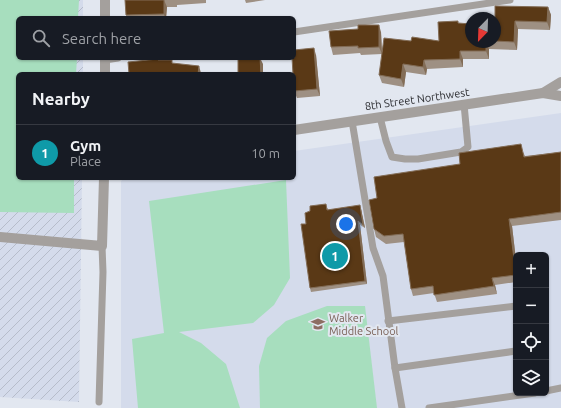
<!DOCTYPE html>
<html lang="en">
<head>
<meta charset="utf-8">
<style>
  :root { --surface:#171b24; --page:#242831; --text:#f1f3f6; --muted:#9ea1a6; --line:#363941; --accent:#db2777 }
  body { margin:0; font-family:Ubuntu,sans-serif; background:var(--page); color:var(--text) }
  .controls { position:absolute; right:12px; bottom:12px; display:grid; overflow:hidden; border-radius:6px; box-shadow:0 1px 3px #0004 }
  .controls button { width:36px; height:36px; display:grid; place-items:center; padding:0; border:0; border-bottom:1px solid var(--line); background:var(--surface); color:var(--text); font:20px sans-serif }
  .compass { position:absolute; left:465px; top:12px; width:36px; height:36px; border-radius:50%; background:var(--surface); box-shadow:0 1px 3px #0004; rotate:203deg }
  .you { position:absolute; left:346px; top:224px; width:14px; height:14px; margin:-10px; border:3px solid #fff; border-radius:50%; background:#1a73e8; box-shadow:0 0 0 6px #1a73e833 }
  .badge { display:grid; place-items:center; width:26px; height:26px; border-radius:50%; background:var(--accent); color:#fff; font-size:13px; font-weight:700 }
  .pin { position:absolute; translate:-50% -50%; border:2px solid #fff; box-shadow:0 1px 4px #0006 }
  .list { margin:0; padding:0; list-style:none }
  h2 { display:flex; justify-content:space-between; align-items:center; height:52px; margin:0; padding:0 16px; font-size:17px }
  h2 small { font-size:13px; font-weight:400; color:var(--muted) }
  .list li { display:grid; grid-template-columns:26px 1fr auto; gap:12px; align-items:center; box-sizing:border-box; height:56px; padding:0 16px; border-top:1px solid var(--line) }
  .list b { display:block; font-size:15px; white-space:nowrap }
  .list p { margin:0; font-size:13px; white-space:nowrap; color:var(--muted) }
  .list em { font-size:13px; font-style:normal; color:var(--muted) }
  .icon { flex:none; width:22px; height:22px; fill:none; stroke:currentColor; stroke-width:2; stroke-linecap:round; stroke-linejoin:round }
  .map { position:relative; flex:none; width:561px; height:408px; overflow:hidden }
  .search { position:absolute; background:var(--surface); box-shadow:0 1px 3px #0004; left:16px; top:16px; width:280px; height:44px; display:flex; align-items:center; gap:10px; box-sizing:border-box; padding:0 14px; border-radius:6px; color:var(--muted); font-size:15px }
  .panel { position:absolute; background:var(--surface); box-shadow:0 1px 3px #0004; left:16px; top:72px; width:280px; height:108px; border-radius:6px }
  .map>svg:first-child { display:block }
</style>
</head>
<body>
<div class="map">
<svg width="561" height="408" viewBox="0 0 561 408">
  <defs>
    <pattern id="industrial-furrows" width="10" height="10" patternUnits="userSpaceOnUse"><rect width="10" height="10" fill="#d4dbeb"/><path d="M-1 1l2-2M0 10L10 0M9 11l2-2" fill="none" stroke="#b6bcca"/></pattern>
  </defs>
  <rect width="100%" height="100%" fill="#e2e7f0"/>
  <path fill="#d4dbeb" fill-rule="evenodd" d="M561 113V408H121V181L124 178H294V151ZM516 255H546V393H516Z"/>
  <polygon fill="url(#industrial-furrows)" points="0,0 83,0 83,18 18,18 18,58 83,58 83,74 18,74 18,178 82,178 79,402 0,397"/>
  <g fill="#a7debe">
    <polygon points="0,0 79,0 78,18 18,18 18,58 77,58 76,74 18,74 18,178 74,178 74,213 0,212"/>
    <polygon points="286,180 290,278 274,305 253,323 179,332 201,343 226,364 240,408 138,408 132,339 164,333 149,201"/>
    <polygon points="327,306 365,306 377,408 260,408 259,366 267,338 286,321"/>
  </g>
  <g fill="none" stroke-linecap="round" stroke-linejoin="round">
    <g stroke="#a4a09d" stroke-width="7">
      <polyline points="294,32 510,0"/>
      <polyline points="105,60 118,58"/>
      <polyline points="380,117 386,141 392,157 405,159 418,159 461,152 468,147 464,104"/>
      <polyline points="352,121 373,248 383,276 395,368 402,408"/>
      <polyline points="388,321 516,306"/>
      <polyline points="395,368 516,351"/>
      <polyline points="546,391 561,388"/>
      <polyline points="99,402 103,272 102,246"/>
      <polyline points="429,408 535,393"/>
    </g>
    <g stroke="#a4a09d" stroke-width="10">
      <polyline points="105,18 105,0"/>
      <polyline points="105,74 105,58"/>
      <polyline points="543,93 561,82"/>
      <polyline points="294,130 543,93 561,96"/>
      <polyline points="0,237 102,246 104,178"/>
    </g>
  </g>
  <g fill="#9e9083">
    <polygon points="125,0 206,0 206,3 177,5 177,7 167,7 166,18 127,18 126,15"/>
    <polygon points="245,0 265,0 246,3"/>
    <polygon points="548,7 551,15 550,30 518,29 517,50 489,49 489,59 463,59 463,67 427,69 426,75 406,72 404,87 382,83 379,75 411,41 439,41 459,23 471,42 495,42 495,18"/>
    <polygon points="381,32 382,54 361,55 360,53 333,55 331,47"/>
    <polygon points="316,55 320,96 297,98 294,91"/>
    <polygon points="523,152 525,156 561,152 561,220 512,226 516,260 516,282 495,285 497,294 437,302 434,293 413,296 411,289 404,242 386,244 376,237 374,229 377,198 460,164"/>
    <polygon points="328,208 328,210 361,209 365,228 360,225 367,284 311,292 310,288 306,224"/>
  </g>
  <g fill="#836d57">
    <polygon points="164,0 167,7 166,18 165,18 164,14"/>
    <polygon points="548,7 551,15 550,30 547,22"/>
    <polygon points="515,21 518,29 517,50 514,42"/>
    <polygon points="379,25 381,32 382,54 379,47"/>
    <polygon points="486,42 489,49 489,59 486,51"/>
    <polygon points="314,48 316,55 320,96 317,89"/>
    <polygon points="460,51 463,59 463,67 460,59"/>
    <polygon points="260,58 263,64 263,74 261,74"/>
    <polygon points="424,60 427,69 426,75 423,67"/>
    <polygon points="403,64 406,72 404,87 401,79"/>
    <polygon points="199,66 201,73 201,74 198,74"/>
    <polygon points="360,205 361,209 365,228 363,225"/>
    <polygon points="509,219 512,226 516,260 516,273"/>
    <polygon points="358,221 360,225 367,284 365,281"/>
    <polygon points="492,278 495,285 497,294 494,286"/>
  </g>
  <g fill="#5a3916" stroke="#836d57">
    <polygon points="125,0 164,0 164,14 126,15"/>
    <polygon points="495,6 548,7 547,22 515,21 514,42 495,41"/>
    <polygon points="458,21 458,23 471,24 471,42 486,42 486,51 460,51 460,59 424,60 423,67 403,64 401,79 379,75 384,38 411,41 412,37 439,41 438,22"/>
    <polygon points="358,25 379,25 379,47 358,48 358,46 331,47 329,31 358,29"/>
    <polygon points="314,48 317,89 294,91 294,74 293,74 292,58 294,58 294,50"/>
    <polygon points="238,58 260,58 261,74 238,74"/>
    <polygon points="158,59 158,60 172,60 172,63 199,66 198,74 129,74 128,62"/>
    <polygon points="521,144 524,157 561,152 561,212 509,219 516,275 492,278 494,286 434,295 433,286 411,289 403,234 384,236 374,229 369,200 377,198 374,177 460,164 459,153"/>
    <polygon points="326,204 327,210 360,205 363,225 358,221 365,281 310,288 301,224 306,224 305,213 310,211 310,206"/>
  </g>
  <defs>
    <symbol id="school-bare" viewBox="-9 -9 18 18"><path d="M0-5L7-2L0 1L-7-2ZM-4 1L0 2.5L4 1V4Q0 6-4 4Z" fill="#8d6e63" stroke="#e2e7f0" stroke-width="2.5" paint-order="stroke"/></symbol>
  </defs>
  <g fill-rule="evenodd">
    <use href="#school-bare" x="308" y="314" width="20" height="20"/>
  </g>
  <g text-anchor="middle" stroke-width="4" stroke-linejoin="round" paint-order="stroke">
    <g font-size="11" fill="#2b2c30" stroke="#e2e7f0">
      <text transform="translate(417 99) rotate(-8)" y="4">8th Street Northwest</text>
    </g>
    <g font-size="11" fill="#785e54" stroke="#e2e7f0" text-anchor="start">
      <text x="329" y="322">Walker<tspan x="329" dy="13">Middle School</tspan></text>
    </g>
  </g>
</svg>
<div class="controls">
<button>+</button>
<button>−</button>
<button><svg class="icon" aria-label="locate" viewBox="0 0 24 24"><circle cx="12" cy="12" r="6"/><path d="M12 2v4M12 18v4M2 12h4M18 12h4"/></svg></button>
<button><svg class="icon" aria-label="layers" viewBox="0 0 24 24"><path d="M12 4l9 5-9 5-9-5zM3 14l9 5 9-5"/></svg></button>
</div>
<svg class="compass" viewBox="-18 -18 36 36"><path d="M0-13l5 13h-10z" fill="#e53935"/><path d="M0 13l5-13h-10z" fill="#9ea1a6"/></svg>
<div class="you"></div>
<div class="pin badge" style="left:335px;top:256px;background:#0f9aa8">1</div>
<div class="search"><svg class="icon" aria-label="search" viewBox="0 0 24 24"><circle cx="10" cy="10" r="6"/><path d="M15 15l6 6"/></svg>Search here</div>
<section class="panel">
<h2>Nearby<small></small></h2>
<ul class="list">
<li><span class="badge" style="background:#0f9aa8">1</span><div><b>Gym</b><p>Place</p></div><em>10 m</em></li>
</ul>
</section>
</div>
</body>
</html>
